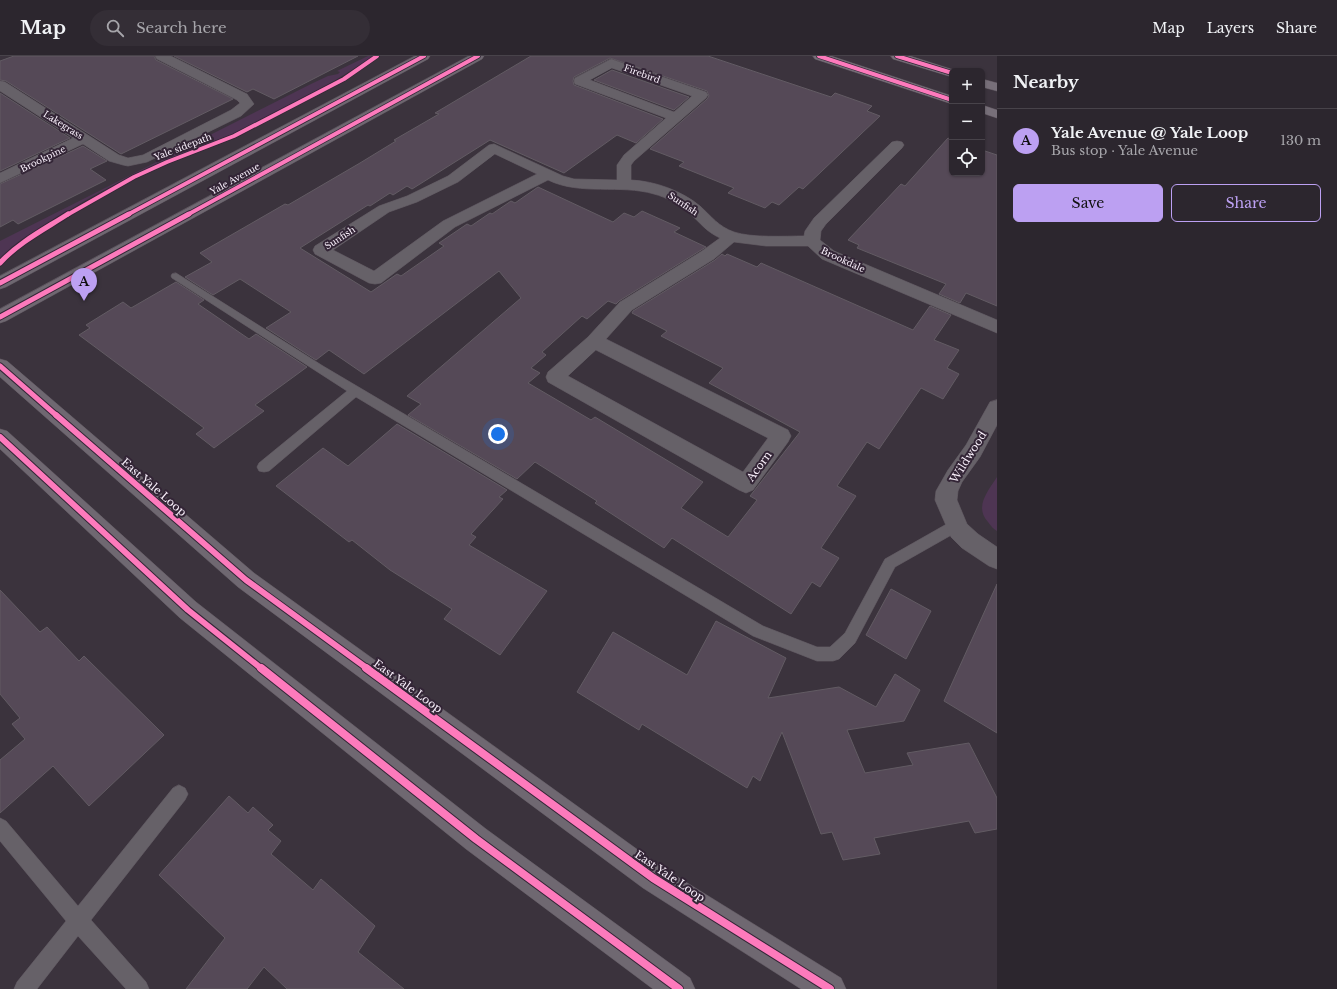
<!DOCTYPE html>
<html lang="en">
<head>
<meta charset="utf-8">
<style>
  :root { --surface:#2c262e; --page:#342e36; --text:#f1f3f6; --muted:#a6a5aa; --line:#48434a; --accent:#bca0f2 }
  body { margin:0; font-family:"Libre Baskerville",serif; background:var(--page); color:var(--text) }
  .controls { position:absolute; right:12px; top:12px; display:grid; overflow:hidden; border-radius:6px; box-shadow:0 1px 3px #0004 }
  .controls button { width:36px; height:36px; display:grid; place-items:center; padding:0; border:0; border-bottom:1px solid var(--line); background:var(--surface); color:var(--text); font:20px sans-serif }
  .you { position:absolute; left:498px; top:378px; width:14px; height:14px; margin:-10px; border:3px solid #fff; border-radius:50%; background:#1a73e8; box-shadow:0 0 0 6px #1a73e833 }
  .badge { display:grid; place-items:center; width:26px; height:26px; border-radius:50%; background:var(--accent); color:#111; font-size:13px; font-weight:700 }
  .pin { position:absolute; translate:-50% -33px; filter:drop-shadow(0 1px 2px #0008) }
  .pin::after { content:''; position:absolute; top:21px; width:14px; height:12px; background:inherit; clip-path:polygon(0 0,100% 0,50% 100%) }
  .list { margin:0; padding:0; list-style:none }
  h2 { display:flex; justify-content:space-between; align-items:center; height:52px; margin:0; padding:0 16px; font-size:17px }
  h2 small { font-size:13px; font-weight:400; color:var(--muted) }
  .list li { display:grid; grid-template-columns:26px 1fr auto; gap:12px; align-items:center; box-sizing:border-box; height:64px; padding:0 16px; border-top:1px solid var(--line) }
  .list b { display:block; font-size:15px; white-space:nowrap }
  .list p { margin:0; font-size:13px; white-space:nowrap; color:var(--muted) }
  .list em { font-size:13px; font-style:normal; color:var(--muted) }
  .actions { display:flex; gap:8px; padding:12px 16px }
  .actions a { flex:1; padding:9px 0; border:1px solid var(--accent); border-radius:6px; text-align:center; font-size:14px; color:var(--accent) }
  .actions .main { background:var(--accent); color:#111 }
  .icon { flex:none; width:22px; height:22px; fill:none; stroke:currentColor; stroke-width:2; stroke-linecap:round; stroke-linejoin:round }
  .map { position:relative; flex:none; width:997px; height:933px; overflow:hidden }
  header { display:flex; align-items:center; gap:24px; box-sizing:border-box; height:56px; padding:0 20px; background:var(--surface); border-bottom:1px solid var(--line) }
  header strong { font-size:19px }
  nav { display:flex; gap:22px; margin-inline-start:auto; font-size:14px }
  .search { width:280px; height:36px; background:var(--page); display:flex; align-items:center; gap:10px; box-sizing:border-box; padding:0 14px; border-radius:22px; color:var(--muted); font-size:15px }
  main { display:flex }
  aside { flex:1; background:var(--surface) }
  .map>svg:first-child { display:block }
</style>
</head>
<body>
<header>
<strong>Map</strong>
<div class="search"><svg class="icon" aria-label="search" viewBox="0 0 24 24"><circle cx="10" cy="10" r="6"/><path d="M15 15l6 6"/></svg>Search here</div>
<nav><a>Map</a><a>Layers</a><a>Share</a></nav>
</header>
<main>
<div class="map">
<svg width="997" height="933" viewBox="0 0 997 933">
  <rect width="100%" height="100%" fill="#3b333d"/>
  <g fill="#4e3553">
    <path d="M368 0H374C333 26 292 51 248 72 212 89 173 101 136 118 88 141 42 169 0 202V185L311 28 328 20 338 18 340 16 337 15Z"/>
    <path d="M997 421V475C993 473 991 470 988 466 974 451 988 435 997 421Z"/>
  </g>
  <g fill="#554957" stroke="#625b63">
    <polygon points="14,0 154,0 156,4 233,43 121,98 6,25 0,24 0,5"/>
    <polygon points="174,0 358,0 274,43 253,33 247,36"/>
    <polygon points="531,0 708,0 831,41 835,37 872,50 867,55 880,60 803,133 799,131 779,149 772,146 765,152 728,137 734,132 679,110 684,106 650,93 707,43 709,40 707,35 610,2 574,21 573,25 574,29 663,63 636,87 617,79 564,117 490,84 412,133 407,130 393,139 390,137 370,150 368,149 300,192 371,236 397,218 401,220 444,190 439,187 467,168 471,170 490,157 492,158 511,145 515,147 538,131 613,166 624,157 634,161 642,155 680,172 674,176 706,191 619,245 616,248 608,245 587,263 582,260 542,296 546,299 531,312 540,317 528,327 591,364 595,361 703,426 681,452 728,481 757,444 750,440 800,376 709,327 723,312 661,280 667,275 632,257 633,255 715,204 722,198 725,200 727,198 757,211 761,207 913,274 930,250 951,259 934,284 959,294 947,312 959,318 943,343 921,332 879,393 867,386 837,430 856,440 821,492 839,502 820,531 812,526 791,558 672,482 664,492 595,447 597,445 535,406 517,423 408,359 421,348 407,340 521,242 499,215 364,318 329,294 316,304 266,272 291,256 240,223 213,239 185,221 212,206 200,197 285,148 288,149 360,107 396,85 394,84 439,58 435,57"/>
    <polygon points="612,14 689,41 674,54 594,24"/>
    <polygon points="0,37 70,82 0,115"/>
    <polygon points="948,82 952,84 952,117 982,117 982,94 997,99 997,250 966,237 960,247 939,238 946,228 857,192 859,189 848,184 901,128 905,130"/>
    <polygon points="83,90 107,105 90,113 106,124 18,168 13,164 0,171 0,128"/>
    <polygon points="176,226 204,244 198,248 249,283 256,278 307,311 255,349 264,355 214,392 196,378 204,372 79,279 90,272 86,269 123,246 131,252"/>
    <polygon points="397,368 507,434 499,441 503,443 471,478 476,481 469,489 547,535 500,599 444,563 452,553 390,514 352,484 349,486 276,430 323,392 348,410"/>
    <polygon points="997,528 997,677 944,645"/>
    <polygon points="891,533 931,555 906,603 866,579"/>
    <polygon points="0,534 40,576 47,571 79,605 84,600 164,679 89,750 53,710 0,757 0,704 25,683 12,668 20,662 0,638"/>
    <polygon points="716,565 786,602 768,642 839,631 876,651 895,618 920,634 904,665 847,674 865,717 913,709 907,697 969,687 997,742 997,773 975,777 969,765 874,782 880,798 843,804 832,776 821,778 782,676 760,725 753,720 747,732 642,668 639,674 577,636 613,576 687,619"/>
    <polygon points="229,740 248,757 253,751 273,769 268,774 281,785 271,798 313,834 321,823 375,870 358,896 404,933 287,933 264,911 247,933 186,933 225,882 159,819"/>
  </g>
  <g fill="none" stroke-linecap="round" stroke-linejoin="round">
    <defs>
      <g id="service">
        <polygon points="176,217 323,310 763,570 817,591 830,591 845,577 885,503 952,465 957,463 962,465 964,469 962,473 895,511 855,587 839,603 833,605 817,605 753,580 356,341 269,415 264,416 259,415 257,411 259,407 347,335 172,222 171,220 172,218"/>
        <polygon points="179,729 185,732 188,738 185,744 91,864 146,926 149,933 126,933 78,880 37,933 14,933 17,926 66,865 0,785 0,762 6,765 78,850 173,732"/>
      </g>
      <g id="minor">
        <polygon points="155,0 171,0 247,38 254,48 241,60 147,106 128,110 123,109 109,105 83,88 0,127 0,117 73,82 0,35 0,25 5,26 119,99 128,102 143,99 231,54 240,47 237,44 157,3"/>
        <path d="M611 3 706 36 708 39 706 42 634 105 631 109V124C655 125 682 135 700 150 711 160 719 171 734 176 752 182 785 180 804 180L805 175 814 162 892 86 897 85 902 86 904 89 902 92 826 168 821 175 820 184 834 195 997 264V277L822 203 808 190H766L734 186 714 203 632 254 606 283 788 374 791 380 788 386 753 434 746 437 739 434 548 326 546 321 548 316 588 281 620 246 702 195 720 182C705 175 701 167 689 157 680 149 666 141 654 138 620 128 581 140 548 124L455 171 381 227 375 228 369 227 315 198 313 194 315 190 379 150 407 140 448 120 489 89 494 88 563 120 574 123 617 124V109L624 99 666 62 575 28 574 25 575 22ZM612 12 692 40 674 56 590 24ZM495 98 537 118 443 165 374 215 333 194 389 156 417 146 458 126ZM596 294 768 382 743 416 568 320Z"/>
        <polygon points="997,344 997,369 980,401 962,426 958,435 957,444 967,468 978,478 997,491 997,513 989,510 962,492 951,481 935,444 936,435 948,414 966,389 990,346"/>
      </g>
      <g id="secondary">
        <polygon points="415,0 430,0 428,3 6,231 0,233 0,220"/>
        <polygon points="469,0 484,0 482,3 6,265 0,267 0,253"/>
        <polygon points="0,303 7,305 254,517 663,812 841,922 846,933 801,933 643,832 238,531 0,321"/>
        <polygon points="0,373 7,375 196,546 486,773 690,922 695,933 653,933 466,793 180,562 0,393"/>
      </g>
      <g id="primary">
        <polygon points="813,0 831,0 952,40 952,48 815,3"/>
        <polygon points="891,0 910,0 957,15 952,15 952,21 893,3"/>
        <polygon points="982,23 997,27 997,35 982,31"/>
        <polygon points="982,49 997,54 997,62 982,57"/>
      </g>
    </defs>
    <use href="#service" stroke="#5a525b" stroke-width="1"/>
    <use href="#minor" stroke="#5a525b" stroke-width="1"/>
    <use href="#secondary" stroke="#5a525b" stroke-width="1"/>
    <use href="#primary" stroke="#5a525b" stroke-width="1"/>
    <use href="#service" fill="#666168" fill-rule="evenodd"/>
    <use href="#minor" fill="#666168" fill-rule="evenodd"/>
    <use href="#secondary" fill="#6f6871" fill-rule="evenodd"/>
    <use href="#primary" fill="#776f79" fill-rule="evenodd"/>
    <defs>
      <g id="cycleway-far3">
        <polyline points="819,0 952,44"/>
        <polyline points="897,0 952,17"/>
        <polyline points="67,159 134,121 167,106 234,80 344,23 377,0"/>
        <polyline points="127,159 424,0"/>
        <polyline points="187,159 478,0"/>
      </g>
      <g id="cycleway-far2">
        <path d="M0 207C19 186 45 173 68 158"/>
        <polyline points="0,227 129,158"/>
        <polyline points="0,261 189,158"/>
        <polyline points="0,310 57,360"/>
      </g>
      <g id="cycleway-far1">
        <polyline points="56,359 246,524 368,613"/>
        <polyline points="0,381 188,554 262,613"/>
      </g>
      <g id="cycleway">
        <polyline points="261,612 476,783 679,933"/>
        <polyline points="366,612 653,822 830,933"/>
      </g>
    </defs>
    <use href="#cycleway-far3" stroke="#332536" stroke-width="5.5"/>
    <use href="#cycleway-far2" stroke="#332536" stroke-width="7"/>
    <use href="#cycleway-far1" stroke="#332536" stroke-width="8"/>
    <use href="#cycleway" stroke="#332536" stroke-width="10"/>
    <use href="#cycleway-far3" stroke="#fd7abc" stroke-width="4"/>
    <use href="#cycleway-far2" stroke="#fd7abc" stroke-width="5"/>
    <use href="#cycleway-far1" stroke="#fd7abc" stroke-width="6"/>
    <use href="#cycleway" stroke="#fd7abc" stroke-width="8"/>
  </g>
  <g text-anchor="middle" stroke-width="4" stroke-linejoin="round" paint-order="stroke">
    <g font-size="9" fill="#f8effa" stroke="#332536">
      <text transform="translate(642 18) rotate(20)" y="3">Firebird</text>
      <text transform="translate(63 69) rotate(32)" y="3">Lakegrass</text>
      <text transform="translate(183 91) rotate(-21)" y="3">Yale sidepath</text>
      <text transform="translate(43 103) rotate(-26)" y="3">Brookpine</text>
      <text transform="translate(235 123) rotate(-29)" y="3">Yale Avenue</text>
      <text transform="translate(683 148) rotate(34)" y="3">Sunfish</text>
      <text transform="translate(340 182) rotate(-33)" y="3">Sunfish</text>
      <text transform="translate(843 204) rotate(25)" y="3">Brookdale</text>
    </g>
    <g font-size="11" fill="#f8effa" stroke="#332536">
      <text transform="translate(968 401) rotate(-58)" y="4">Wildwood</text>
      <text transform="translate(759 410) rotate(-54)" y="4">Acorn</text>
      <text transform="translate(154 431) rotate(41)" y="4">East Yale Loop</text>
      <text transform="translate(408 630) rotate(36)" y="4">East Yale Loop</text>
      <text transform="translate(670 820) rotate(34)" y="4">East Yale Loop</text>
    </g>
  </g>
</svg>
<div class="controls">
<button>+</button>
<button>−</button>
<button><svg class="icon" aria-label="locate" viewBox="0 0 24 24"><circle cx="12" cy="12" r="6"/><path d="M12 2v4M12 18v4M2 12h4M18 12h4"/></svg></button>
</div>
<div class="you"></div>
<div class="pin badge" style="left:84px;top:245px">A</div>
</div>
<aside>
<h2>Nearby<small></small></h2>
<ul class="list">
<li><span class="badge">A</span><div><b>Yale Avenue @ Yale Loop</b><p>Bus stop · Yale Avenue</p></div><em>130 m</em></li>
</ul>
<div class="actions"><a class="main">Save</a><a>Share</a></div>
</aside>
</main>
</body>
</html>
